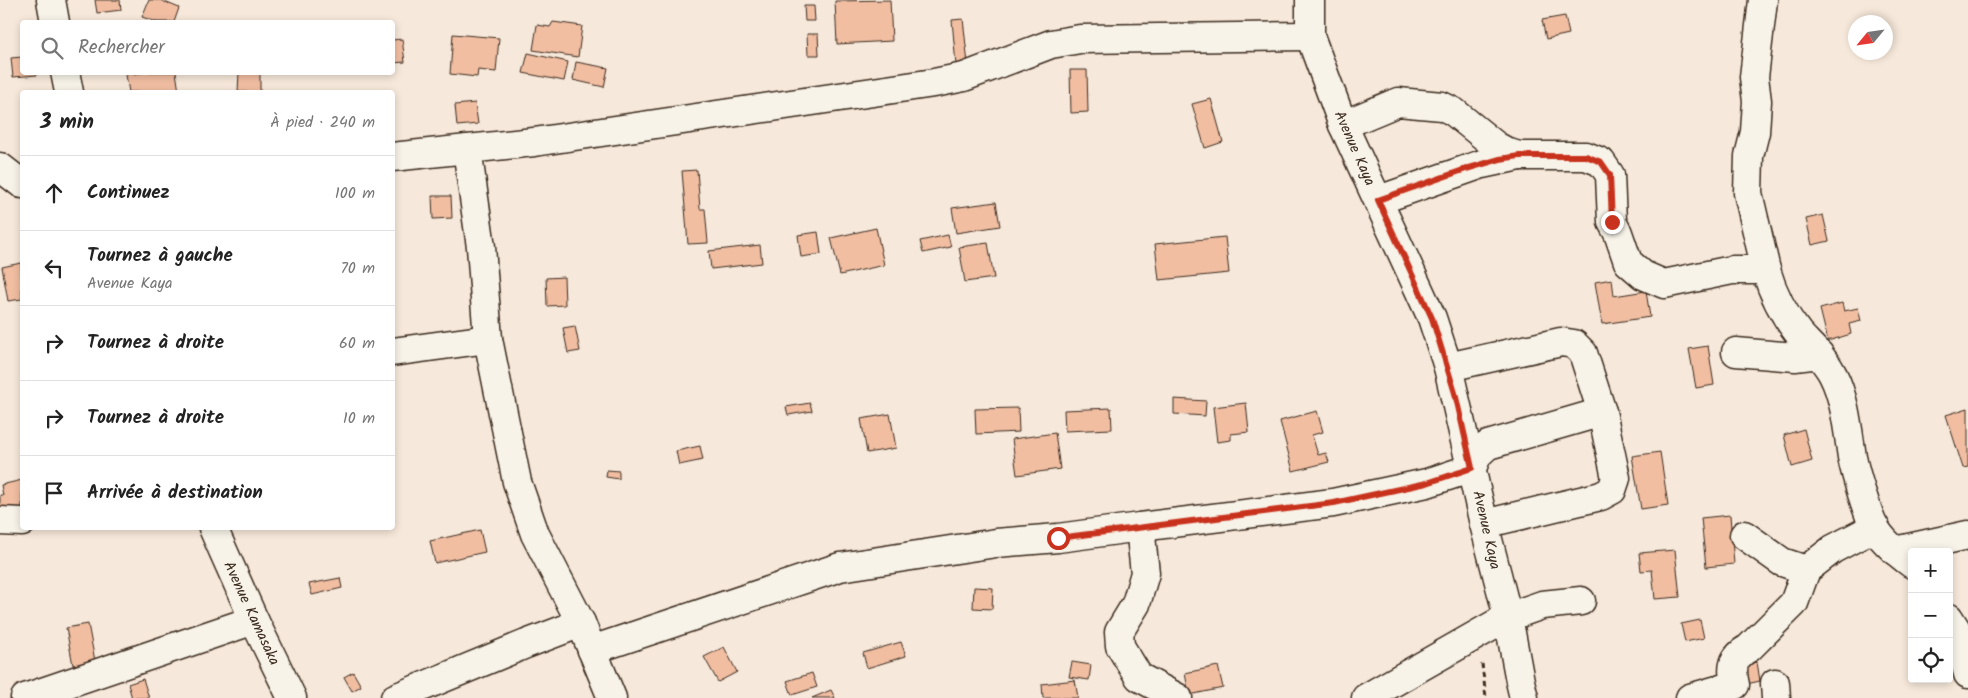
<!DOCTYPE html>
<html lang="fr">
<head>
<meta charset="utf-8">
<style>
  :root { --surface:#fff; --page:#f2f2f2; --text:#222; --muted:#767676; --line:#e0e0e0 }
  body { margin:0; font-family:Kalam,sans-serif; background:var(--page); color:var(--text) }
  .controls { position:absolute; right:15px; bottom:15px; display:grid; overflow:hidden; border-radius:5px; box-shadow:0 2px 8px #0003 }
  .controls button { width:45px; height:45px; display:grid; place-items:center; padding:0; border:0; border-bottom:1px solid var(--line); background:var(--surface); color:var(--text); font:25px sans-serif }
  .compass { position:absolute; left:1848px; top:15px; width:45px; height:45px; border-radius:50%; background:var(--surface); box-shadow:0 2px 8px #0003; rotate:241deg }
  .stop { position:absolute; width:15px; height:15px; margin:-11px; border:4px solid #c8321e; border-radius:50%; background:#fff }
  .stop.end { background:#c8321e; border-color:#fff; box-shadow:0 1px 5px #0008 }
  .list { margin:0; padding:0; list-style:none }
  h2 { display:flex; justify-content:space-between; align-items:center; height:65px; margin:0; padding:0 20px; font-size:21px }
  h2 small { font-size:16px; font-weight:400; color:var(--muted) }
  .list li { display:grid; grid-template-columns:32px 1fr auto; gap:15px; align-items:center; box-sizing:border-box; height:75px; padding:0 20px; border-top:1px solid var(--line) }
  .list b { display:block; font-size:19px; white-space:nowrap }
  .list p { margin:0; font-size:16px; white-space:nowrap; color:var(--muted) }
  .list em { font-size:16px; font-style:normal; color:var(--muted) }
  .icon { flex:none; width:28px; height:28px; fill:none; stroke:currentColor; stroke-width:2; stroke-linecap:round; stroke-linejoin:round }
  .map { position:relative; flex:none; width:1968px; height:698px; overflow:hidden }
  .search { position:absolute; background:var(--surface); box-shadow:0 2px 8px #0003; left:20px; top:20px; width:375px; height:55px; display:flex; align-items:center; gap:12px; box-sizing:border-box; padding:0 18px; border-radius:5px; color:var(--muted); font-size:19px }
  .panel { position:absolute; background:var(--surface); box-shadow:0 2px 8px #0003; left:20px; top:90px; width:375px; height:440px; border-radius:5px }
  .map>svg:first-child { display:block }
</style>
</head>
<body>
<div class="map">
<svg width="1968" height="698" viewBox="0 0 1968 698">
  <rect width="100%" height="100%" fill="#f6e8da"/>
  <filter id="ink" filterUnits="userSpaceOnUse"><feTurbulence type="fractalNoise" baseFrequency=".02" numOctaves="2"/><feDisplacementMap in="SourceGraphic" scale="10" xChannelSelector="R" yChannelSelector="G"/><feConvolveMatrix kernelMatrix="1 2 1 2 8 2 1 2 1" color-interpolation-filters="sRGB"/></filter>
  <g filter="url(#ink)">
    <g fill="#f1bea2" stroke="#3b2a1e">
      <polygon points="95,0 120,0 121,10 97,13"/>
      <polygon points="149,0 160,0 179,8 174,22 157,22 142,17"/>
      <polygon points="890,0 892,41 837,44 835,1"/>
      <polygon points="804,6 814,6 815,21 805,21"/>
      <polygon points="1565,16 1569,34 1546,39 1542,20"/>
      <polygon points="963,19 968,64 956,65 952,20"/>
      <polygon points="553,22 582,26 578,57 533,50 537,25 550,27"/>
      <polygon points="453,34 499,38 496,72 478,70 477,77 450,74"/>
      <polygon points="807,34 818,34 819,55 808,55"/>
      <polygon points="402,39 405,62 392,63 392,40"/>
      <polygon points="528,53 568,62 564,81 523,73"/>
      <polygon points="22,57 22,72 37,72 37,75 13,77 11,58"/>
      <polygon points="576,62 608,68 604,87 573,80"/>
      <polygon points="1070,70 1087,70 1088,112 1071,113"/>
      <polygon points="147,72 176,72 179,92 129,92 126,75"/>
      <polygon points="239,72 260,72 260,92 238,92"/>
      <polygon points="1211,99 1223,142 1205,148 1192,104"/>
      <polygon points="475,103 478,124 457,126 455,105"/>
      <polygon points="697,170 700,209 705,209 708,243 688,244 682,171"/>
      <polygon points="432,196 451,196 452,218 433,219"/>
      <polygon points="996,202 1000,226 956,233 952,208"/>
      <polygon points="1823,215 1829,241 1812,245 1806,219"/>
      <polygon points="876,228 884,265 840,275 831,238"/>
      <polygon points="818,232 821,254 801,257 798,235"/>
      <polygon points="948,235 951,247 923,253 920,241"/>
      <polygon points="1225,237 1229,273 1159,280 1155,244"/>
      <polygon points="988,243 994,278 965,282 959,247"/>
      <polygon points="760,245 762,263 711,269 709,251"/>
      <polygon points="21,263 22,299 8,301 2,267"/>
      <polygon points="564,277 565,305 547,306 546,278"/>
      <polygon points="1612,279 1614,296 1646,291 1650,317 1602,324 1595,282"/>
      <polygon points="1842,303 1844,311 1858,308 1861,321 1849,324 1851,334 1828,341 1820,309"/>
      <polygon points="575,326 580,351 568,353 563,328"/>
      <polygon points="1708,346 1714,385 1696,388 1689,349"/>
      <polygon points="1174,399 1206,401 1205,416 1174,414"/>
      <polygon points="810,403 812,411 788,415 786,407"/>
      <polygon points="1246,403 1249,432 1231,434 1231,440 1217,442 1213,407"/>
      <polygon points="1018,408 1019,432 976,434 975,409"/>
      <polygon points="1111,408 1112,429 1065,431 1064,410"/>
      <polygon points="1968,408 1968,467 1963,468 1946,415"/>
      <polygon points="1317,411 1323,432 1312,435 1318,455 1326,453 1329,462 1293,471 1280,421"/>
      <polygon points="890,414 896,448 867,453 861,419"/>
      <polygon points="1804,429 1812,461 1792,467 1784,435"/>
      <polygon points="1055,433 1060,469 1017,475 1012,439"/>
      <polygon points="700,446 703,460 679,465 676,451"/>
      <polygon points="1660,452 1668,505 1641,509 1632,456"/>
      <polygon points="607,470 619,471 619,479 606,477"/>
      <polygon points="22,480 22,508 0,513 0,495 3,495 1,485"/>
      <polygon points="1730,515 1734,564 1706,567 1701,518"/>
      <polygon points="480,530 485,552 435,563 430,541"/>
      <polygon points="1675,550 1680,597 1655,599 1652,570 1641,571 1639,553"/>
      <polygon points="340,578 342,588 312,595 309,584"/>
      <polygon points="974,587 993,588 992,609 973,608"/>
      <polygon points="1700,620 1704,638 1685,642 1681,624"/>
      <polygon points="88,624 95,661 73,665 66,628"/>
      <polygon points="901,642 906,656 867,668 863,653"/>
      <polygon points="724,647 737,672 718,682 704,657"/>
      <polygon points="1072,662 1091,665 1089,680 1069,677"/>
      <polygon points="1757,662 1760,681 1742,685 1739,665"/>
      <polygon points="1218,666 1223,688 1189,695 1185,673"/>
      <polygon points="353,672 361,686 352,691 344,677"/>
      <polygon points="812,673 817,687 792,695 787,681"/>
      <polygon points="143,679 149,698 132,698 128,684"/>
      <polygon points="1075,680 1078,698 1043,698 1042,684"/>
      <polygon points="831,690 835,698 812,698"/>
    </g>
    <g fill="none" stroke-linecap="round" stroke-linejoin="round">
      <defs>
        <g id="minor">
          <polyline points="51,0 55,22"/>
          <polyline points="1310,0 1310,36 1343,125 1432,318 1448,367 1484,524 1508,617 1520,681 1524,698"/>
          <polyline points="1763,0 1754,77 1757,101 1755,132 1749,156 1748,193 1766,270"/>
          <polyline points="65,72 69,92"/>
          <path d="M1343 125 1398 102 1442 106 1454 112 1496 146 1509 153 1519 156H1586L1601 162 1610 175 1612 222 1618 233 1628 262 1643 275 1664 284 1732 270H1766C1773 294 1783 314 1799 334 1811 347 1825 359 1833 375 1845 398 1848 431 1852 457 1855 473 1867 512 1874 526 1882 541 1898 554 1912 564"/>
          <polyline points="467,149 481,247 488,339 517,482 535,534 581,623 612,698"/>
          <polyline points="392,157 534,142 934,83 964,77 1051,44 1080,39 1310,36"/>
          <polyline points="0,167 22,184"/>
          <polyline points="1379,200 1482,164 1519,156"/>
          <polyline points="392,352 488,339"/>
          <polyline points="1736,352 1795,357 1819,354"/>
          <polyline points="0,521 22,522"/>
          <polyline points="1484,524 1601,496 1612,490 1616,478 1602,412"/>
          <polyline points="1140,527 1333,503 1427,483 1472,468 1478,454 1488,445 1602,412 1583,353 1574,344 1561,342 1448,367"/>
          <polyline points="213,528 254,620 292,698"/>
          <polyline points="1744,535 1782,562 1806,570 1833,549 1875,527"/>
          <polyline points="1895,551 1968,535"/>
          <polyline points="1949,618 1956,629 1968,674"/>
          <polyline points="592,650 840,567 996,543 1058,538 1140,527 1145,573 1136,604 1119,632 1120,646 1139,677 1178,698"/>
          <polyline points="1775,683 1776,698"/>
          <polyline points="25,698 254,620"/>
          <polyline points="395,698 526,644 581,623"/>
          <polyline points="1366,698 1508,617 1542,605 1581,601"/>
          <path d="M1690 698 1735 685C1731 668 1732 657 1749 648L1794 603 1806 570"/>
        </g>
      </defs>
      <use href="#minor" stroke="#3b2a1e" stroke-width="31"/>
      <polyline stroke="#3b2a1e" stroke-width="3" stroke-dasharray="5 4" stroke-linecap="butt" points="1482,664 1486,698"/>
      <use href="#minor" stroke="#f7f3e8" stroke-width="28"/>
    </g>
  </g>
  <g fill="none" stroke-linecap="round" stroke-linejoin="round" filter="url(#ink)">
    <polyline stroke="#c8321e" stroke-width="6" points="1058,538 1334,503 1427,483 1472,468 1455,393 1432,318 1378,200 1466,169 1500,159 1519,156 1586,156 1601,162 1610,175 1612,222"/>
  </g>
  <g text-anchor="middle" stroke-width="4" stroke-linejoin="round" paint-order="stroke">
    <g font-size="15" fill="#3b2a1e" stroke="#f7f3e8">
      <text transform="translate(1355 148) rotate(66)" y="5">Avenue Kaya</text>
      <text transform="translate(1487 530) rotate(77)" y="5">Avenue Kaya</text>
      <text transform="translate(252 613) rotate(65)" y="5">Avenue Kamasaka</text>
    </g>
  </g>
</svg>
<div class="controls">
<button>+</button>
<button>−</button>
<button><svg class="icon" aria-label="locate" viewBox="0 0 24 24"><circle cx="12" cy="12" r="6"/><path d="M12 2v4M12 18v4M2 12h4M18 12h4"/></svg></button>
</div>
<svg class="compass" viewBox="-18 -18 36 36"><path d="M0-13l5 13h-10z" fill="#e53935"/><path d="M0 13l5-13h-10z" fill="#767676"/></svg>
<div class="stop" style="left:1058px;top:538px"></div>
<div class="stop end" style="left:1612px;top:222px"></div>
<div class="search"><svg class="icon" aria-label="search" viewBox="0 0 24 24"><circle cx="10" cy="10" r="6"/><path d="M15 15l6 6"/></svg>Rechercher</div>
<section class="panel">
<h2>3 min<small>À pied · 240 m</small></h2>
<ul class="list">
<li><svg class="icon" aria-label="ahead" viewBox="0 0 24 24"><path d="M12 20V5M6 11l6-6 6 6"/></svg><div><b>Continuez</b></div><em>100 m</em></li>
<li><svg class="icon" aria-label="left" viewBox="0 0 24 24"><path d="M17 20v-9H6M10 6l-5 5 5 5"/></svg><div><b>Tournez à gauche</b><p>Avenue Kaya</p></div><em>70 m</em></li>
<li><svg class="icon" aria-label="right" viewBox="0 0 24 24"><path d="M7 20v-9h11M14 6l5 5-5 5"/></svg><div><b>Tournez à droite</b></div><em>60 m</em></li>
<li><svg class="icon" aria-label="right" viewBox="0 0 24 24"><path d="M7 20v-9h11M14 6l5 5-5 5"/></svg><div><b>Tournez à droite</b></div><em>10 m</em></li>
<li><svg class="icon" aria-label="arrive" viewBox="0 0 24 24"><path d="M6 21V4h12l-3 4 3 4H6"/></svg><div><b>Arrivée à destination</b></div></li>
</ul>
</section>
</div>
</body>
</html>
